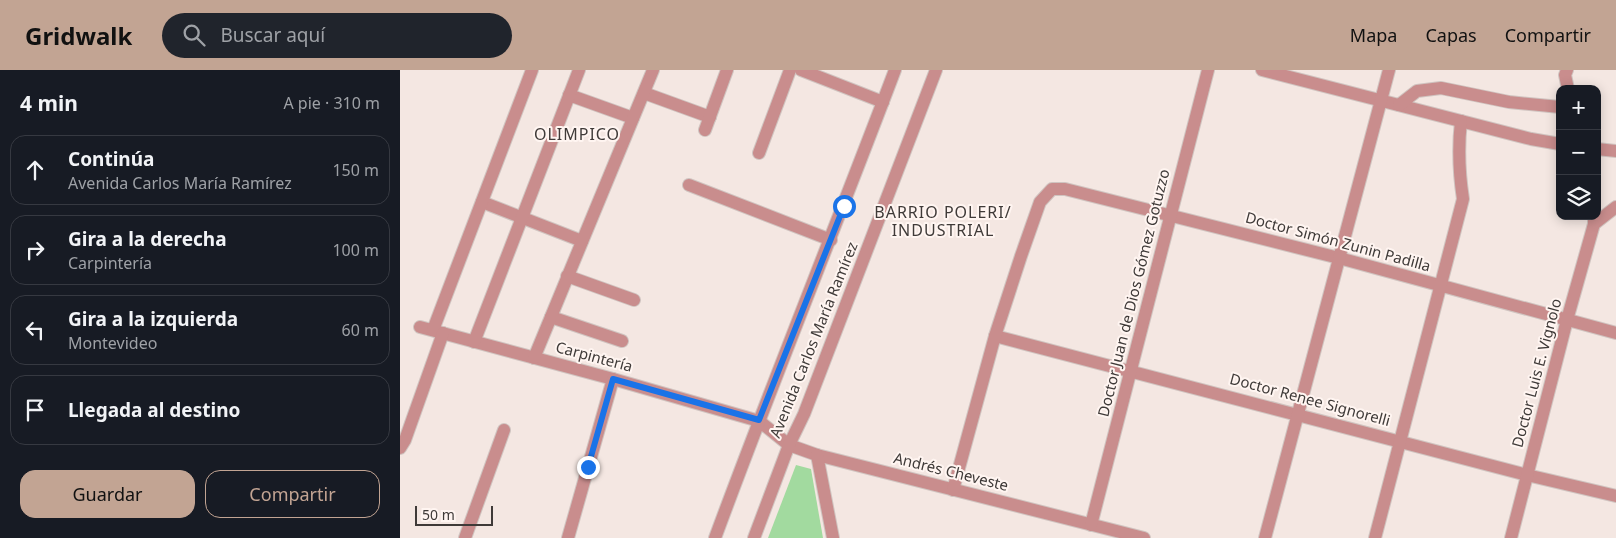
<!DOCTYPE html>
<html lang="es">
<head>
<meta charset="utf-8">
<style>
  :root { --surface:#171b24; --page:#20242c; --text:#f1f3f6; --muted:#9ea1a6; --line:#363941; --accent:#c2a493 }
  body { margin:0; font-family:"Noto Sans",sans-serif; background:var(--page); color:var(--text) }
  .controls { position:absolute; right:15px; top:15px; display:grid; overflow:hidden; border-radius:10px; box-shadow:0 2px 12px #0003 }
  .controls button { width:45px; height:45px; display:grid; place-items:center; padding:0; border:0; border-bottom:1px solid var(--line); background:var(--surface); color:var(--text); font:25px sans-serif }
  .scale { position:absolute; left:15px; bottom:12px; width:78px; box-sizing:border-box; padding-left:5px; border:2px solid #3f3a38; border-top:0; font-size:14px; line-height:18px; white-space:nowrap; color:#3f3a38; -webkit-text-stroke:4px #fff5f1; paint-order:stroke }
  .stop { position:absolute; width:15px; height:15px; margin:-11px; border:4px solid #1a73e8; border-radius:50%; background:#fff }
  .stop.end { background:#1a73e8; border-color:#fff; box-shadow:0 1px 5px #0008 }
  .list { margin:0; padding:0; list-style:none }
  h2 { display:flex; justify-content:space-between; align-items:center; height:65px; margin:0; padding:0 20px; font-size:21px }
  h2 small { font-size:16px; font-weight:400; color:var(--muted) }
  .list li { display:grid; grid-template-columns:32px 1fr auto; gap:15px; align-items:center; box-sizing:border-box; height:70px; margin:0 10px 10px; padding:0 10px; border:1px solid var(--line); border-radius:15px }
  .list b { display:block; font-size:19px; white-space:nowrap }
  .list p { margin:0; font-size:16px; white-space:nowrap; color:var(--muted) }
  .list em { font-size:16px; font-style:normal; color:var(--muted) }
  .actions { display:flex; gap:10px; padding:15px 20px }
  .actions a { flex:1; padding:11px 0; border:1px solid var(--accent); border-radius:15px; text-align:center; font-size:18px; color:var(--accent) }
  .actions .main { background:var(--accent); color:#111 }
  .icon { flex:none; width:28px; height:28px; fill:none; stroke:currentColor; stroke-width:2; stroke-linecap:round; stroke-linejoin:round }
  .map { position:relative; flex:none; width:1216px; height:468px; overflow:hidden }
  header { display:flex; align-items:center; gap:30px; box-sizing:border-box; height:70px; padding:0 25px; background:var(--accent); color:#111 }
  header strong { font-size:24px }
  nav { display:flex; gap:28px; margin-inline-start:auto; font-size:18px }
  .search { width:350px; height:45px; background:var(--page); display:flex; align-items:center; gap:12px; box-sizing:border-box; padding:0 18px; border-radius:28px; color:var(--muted); font-size:19px }
  main { display:flex }
  aside { flex:1; background:var(--surface) }
  .map>svg:first-child { display:block }
</style>
</head>
<body>
<header>
<strong>Gridwalk</strong>
<div class="search"><svg class="icon" aria-label="search" viewBox="0 0 24 24"><circle cx="10" cy="10" r="6"/><path d="M15 15l6 6"/></svg>Buscar aquí</div>
<nav><a>Mapa</a><a>Capas</a><a>Compartir</a></nav>
</header>
<main>
<aside>
<h2>4 min<small>A pie · 310 m</small></h2>
<ul class="list">
<li><svg class="icon" aria-label="ahead" viewBox="0 0 24 24"><path d="M12 20V5M6 11l6-6 6 6"/></svg><div><b>Continúa</b><p>Avenida Carlos María Ramírez</p></div><em>150 m</em></li>
<li><svg class="icon" aria-label="right" viewBox="0 0 24 24"><path d="M7 20v-9h11M14 6l5 5-5 5"/></svg><div><b>Gira a la derecha</b><p>Carpintería</p></div><em>100 m</em></li>
<li><svg class="icon" aria-label="left" viewBox="0 0 24 24"><path d="M17 20v-9H6M10 6l-5 5 5 5"/></svg><div><b>Gira a la izquierda</b><p>Montevideo</p></div><em>60 m</em></li>
<li><svg class="icon" aria-label="arrive" viewBox="0 0 24 24"><path d="M6 21V4h12l-3 4 3 4H6"/></svg><div><b>Llegada al destino</b></div></li>
</ul>
<div class="actions"><a class="main">Guardar</a><a>Compartir</a></div>
</aside>
<div class="map">
<svg width="1216" height="468" viewBox="0 0 1216 468">
  <rect width="100%" height="100%" fill="#f4e7e2"/>
  <polygon fill="#a2da9f" points="396,395 411,399 423,468 368,468"/>
  <g fill="none" stroke-linecap="round" stroke-linejoin="round">
    <defs>
      <g id="minor">
        <polyline points="401,0 483,32"/>
        <polyline points="862,0 1131,69 1160,74"/>
        <polyline points="1167,0 1165,5 1168,19"/>
        <polyline points="244,23 310,47"/>
        <polyline points="169,25 233,48"/>
        <polyline points="999,35 1017,21 1041,18 1109,32 1160,37"/>
        <polyline points="305,60 327,0"/>
        <polyline points="1197,79 1216,81"/>
        <polyline points="359,83 390,0"/>
        <polyline points="289,115 431,170"/>
        <polyline points="82,132 182,171"/>
        <polyline points="1194,154 1216,137"/>
        <polyline points="167,206 234,230"/>
        <polyline points="151,247 222,271"/>
        <polyline points="20,257 213,309 359,351 389,375 417,385 744,468"/>
        <polyline points="33,260 132,0"/>
        <polyline points="595,266 1127,405 1216,426"/>
        <polyline points="74,272 179,0"/>
        <polyline points="134,288 253,0"/>
        <polyline points="0,378 5,370 43,263"/>
        <polyline points="417,385 433,468"/>
        <polyline points="553,420 595,266 621,186 640,132 652,119 665,119 939,188 1216,263"/>
        <polyline points="691,455 808,0"/>
        <polyline points="65,468 104,360"/>
        <polyline points="168,468 213,309"/>
        <path d="M315 468C373 311 436 156 495 0"/>
        <polyline points="354,468 389,375 404,344 536,0"/>
        <polyline points="865,468 989,0"/>
        <path d="M975 468 1063 129C1059 103 1058 77 1061 51"/>
        <polyline points="1111,468 1167,250 1194,154 1194,146"/>
      </g>
    </defs>
    <use href="#minor" stroke="#d0c4c0" stroke-width="14"/>
    <use href="#minor" stroke="#c98d8d" stroke-width="12"/>
  </g>
  <g fill="none" stroke-linecap="round" stroke-linejoin="round">
    <polyline stroke="#1a73e8" stroke-width="6" points="188,397 213,309 359,350 444,136"/>
  </g>
  <g text-anchor="middle" stroke-width="4" stroke-linejoin="round" paint-order="stroke">
    <g font-size="15" fill="#3f3a38" stroke="#fff5f1">
      <text transform="translate(938 172) rotate(15)" y="5">Doctor Simón Zunin Padilla</text>
      <text transform="translate(734 223) rotate(-76)" y="5">Doctor Juan de Dios Gómez Gotuzzo</text>
      <text transform="translate(414 270) rotate(-68)" y="5">Avenida Carlos María Ramírez</text>
      <text transform="translate(194 287) rotate(15)" y="5">Carpintería</text>
      <text transform="translate(1137 303) rotate(-75)" y="5">Doctor Luis E. Vignolo</text>
      <text transform="translate(910 330) rotate(15)" y="5">Doctor Renee Signorelli</text>
      <text transform="translate(551 402) rotate(14)" y="5">Andrés Cheveste</text>
    </g>
    <g font-size="16" letter-spacing="1" fill="#3f3a38" stroke="#fff5f1">
      <text x="177" y="70">OLIMPICO</text>
      <text x="543" y="148">BARRIO POLERI/<tspan x="543" dy="18">INDUSTRIAL</tspan></text>
    </g>
  </g>
</svg>
<div class="controls">
<button>+</button>
<button>−</button>
<button><svg class="icon" aria-label="layers" viewBox="0 0 24 24"><path d="M12 4l9 5-9 5-9-5zM3 14l9 5 9-5"/></svg></button>
</div>
<div class="scale">50 m</div>
<div class="stop" style="left:444px;top:136px"></div>
<div class="stop end" style="left:188px;top:397px"></div>
</div>
</main>
</body>
</html>
